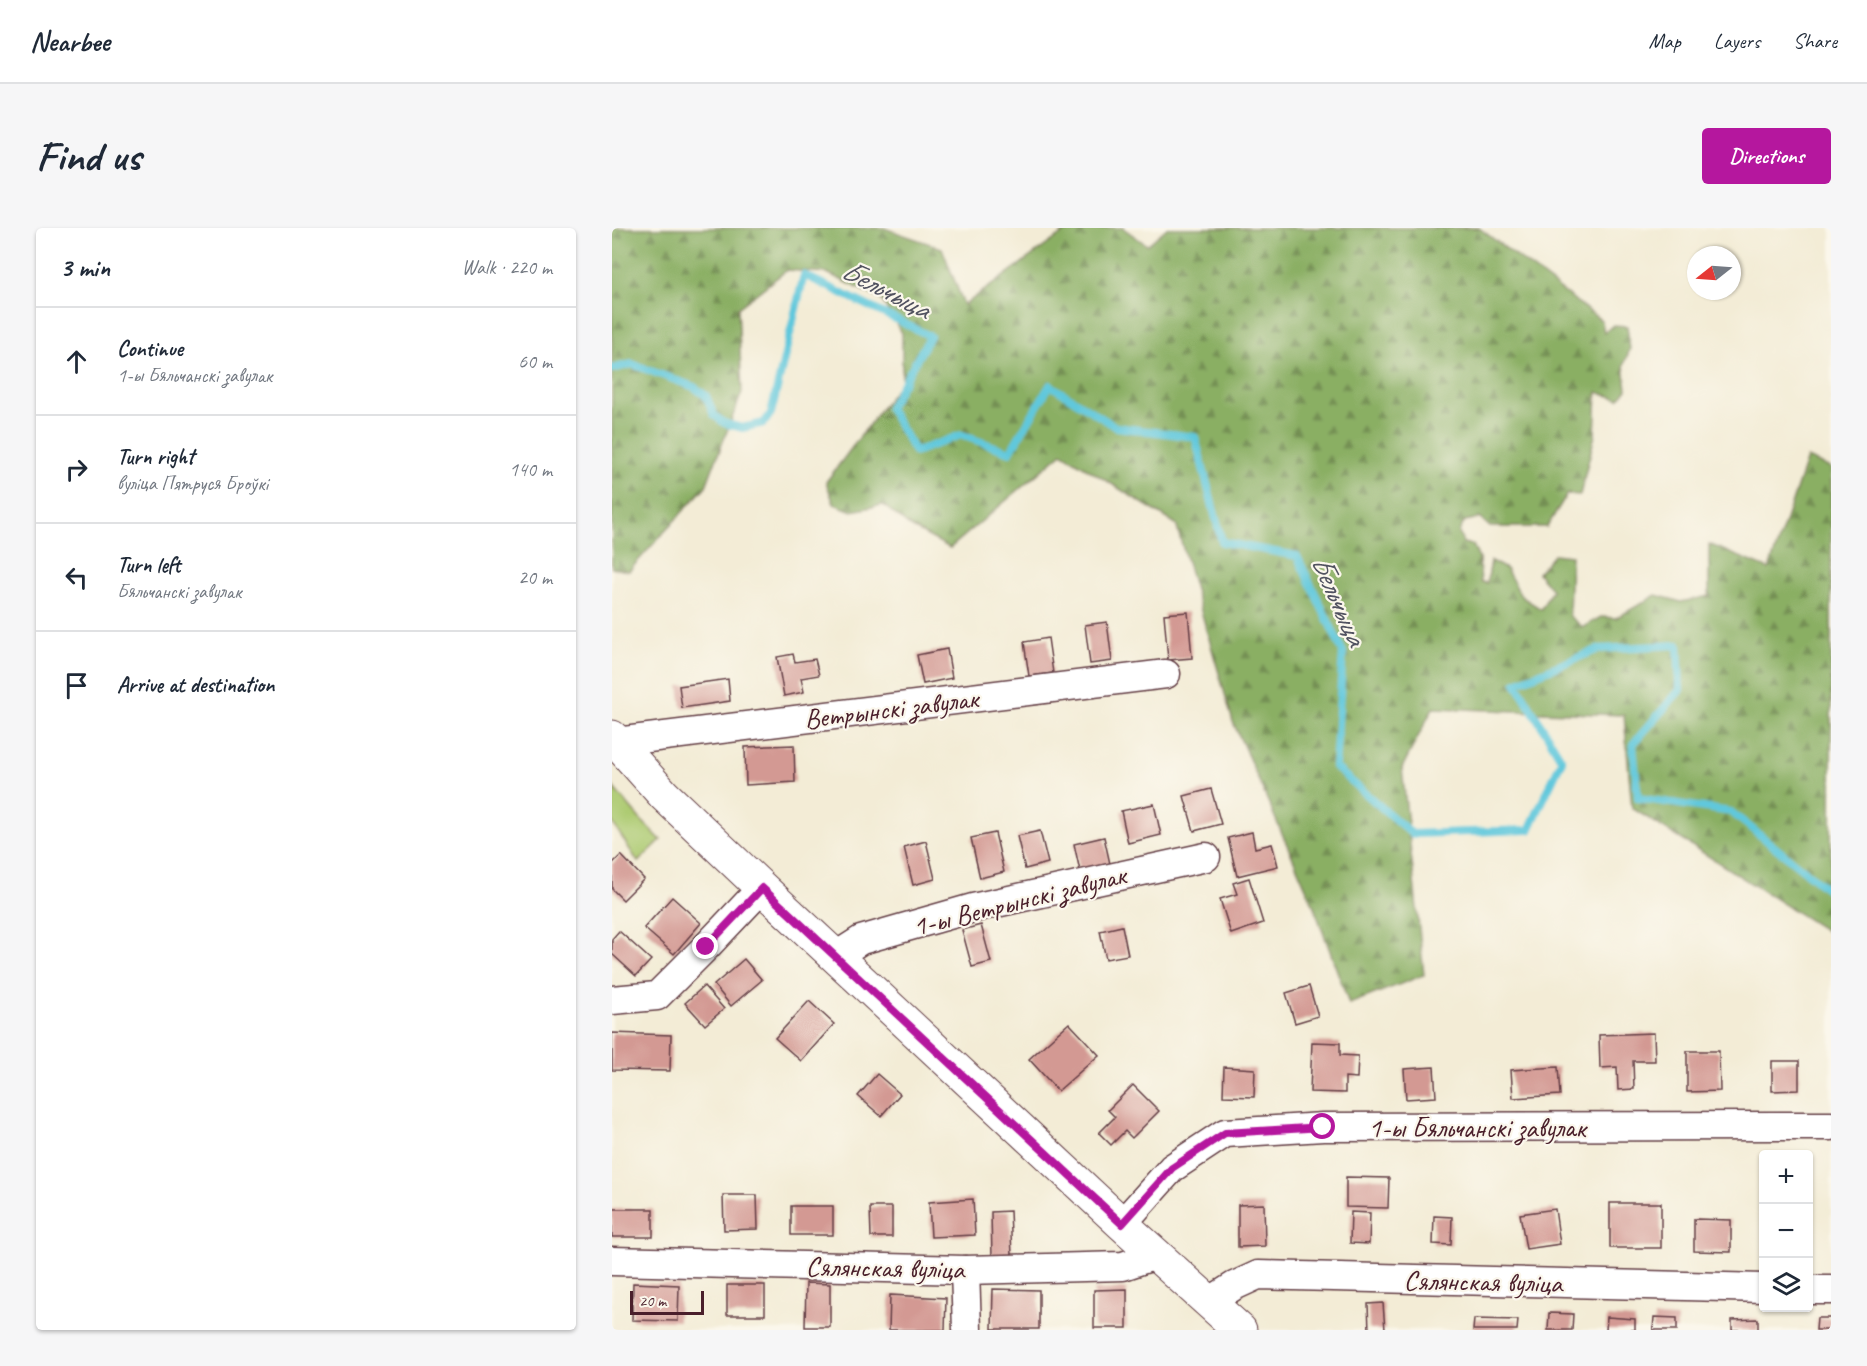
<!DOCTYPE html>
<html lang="en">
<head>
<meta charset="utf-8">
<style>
  :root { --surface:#fff; --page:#f6f6f7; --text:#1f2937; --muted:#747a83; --line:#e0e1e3; --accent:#b5179e }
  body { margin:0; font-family:Caveat,sans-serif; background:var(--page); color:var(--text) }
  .controls { position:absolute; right:18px; bottom:18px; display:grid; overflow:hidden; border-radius:6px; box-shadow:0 2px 4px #0004 }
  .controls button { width:54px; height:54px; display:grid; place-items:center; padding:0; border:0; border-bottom:2px solid var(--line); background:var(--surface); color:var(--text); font:30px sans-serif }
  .compass { position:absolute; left:1075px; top:18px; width:54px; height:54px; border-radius:50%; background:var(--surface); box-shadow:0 2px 4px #0004; rotate:253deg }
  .scale { position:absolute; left:18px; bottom:15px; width:74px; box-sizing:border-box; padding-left:6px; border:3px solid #4a1f2b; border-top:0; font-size:16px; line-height:21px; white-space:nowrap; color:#4a1f2b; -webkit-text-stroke:4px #fbf7ec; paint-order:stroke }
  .stop { position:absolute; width:18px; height:18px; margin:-14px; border:4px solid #b5179e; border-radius:50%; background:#fff }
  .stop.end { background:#b5179e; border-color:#fff; box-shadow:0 2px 6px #0008 }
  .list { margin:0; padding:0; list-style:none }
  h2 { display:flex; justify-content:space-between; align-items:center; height:78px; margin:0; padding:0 24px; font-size:26px }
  h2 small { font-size:20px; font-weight:400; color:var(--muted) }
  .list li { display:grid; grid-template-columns:39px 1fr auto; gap:18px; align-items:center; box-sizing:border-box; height:108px; padding:0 24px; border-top:2px solid var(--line) }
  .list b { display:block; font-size:22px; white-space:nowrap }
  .list p { margin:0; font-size:20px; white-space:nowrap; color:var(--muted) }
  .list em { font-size:20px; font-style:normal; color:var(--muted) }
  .icon { flex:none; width:33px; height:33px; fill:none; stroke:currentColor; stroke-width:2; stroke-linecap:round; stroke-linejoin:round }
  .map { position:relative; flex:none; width:1219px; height:1102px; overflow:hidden; border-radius:6px }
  header { display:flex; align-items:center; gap:36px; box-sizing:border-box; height:84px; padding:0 30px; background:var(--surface); border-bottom:2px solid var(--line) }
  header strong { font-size:28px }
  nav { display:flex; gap:33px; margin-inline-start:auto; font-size:21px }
  .intro { display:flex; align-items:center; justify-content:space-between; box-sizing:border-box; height:144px; padding:0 36px }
  h1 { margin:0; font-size:42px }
  .button { padding:15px 27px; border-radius:6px; background:var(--accent); color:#fff; font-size:21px; font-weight:700 }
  main { display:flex; gap:36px; padding:0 36px }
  aside { flex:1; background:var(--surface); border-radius:6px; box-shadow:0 2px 4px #0004 }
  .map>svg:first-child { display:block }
</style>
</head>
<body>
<header>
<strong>Nearbee</strong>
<nav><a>Map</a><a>Layers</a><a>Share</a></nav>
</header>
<div class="intro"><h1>Find us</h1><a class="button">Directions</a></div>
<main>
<aside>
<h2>3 min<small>Walk · 220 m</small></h2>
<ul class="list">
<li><svg class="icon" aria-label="ahead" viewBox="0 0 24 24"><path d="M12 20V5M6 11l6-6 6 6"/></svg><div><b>Continue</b><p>1-ы Бяльчанскі завулак</p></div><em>60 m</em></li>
<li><svg class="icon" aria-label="right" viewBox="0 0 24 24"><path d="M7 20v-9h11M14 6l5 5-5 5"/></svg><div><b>Turn right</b><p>вуліца Пятруся Броўкі</p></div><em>140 m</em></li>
<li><svg class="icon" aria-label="left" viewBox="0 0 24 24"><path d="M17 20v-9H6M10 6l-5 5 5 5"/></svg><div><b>Turn left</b><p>Бяльчанскі завулак</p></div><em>20 m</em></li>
<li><svg class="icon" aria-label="arrive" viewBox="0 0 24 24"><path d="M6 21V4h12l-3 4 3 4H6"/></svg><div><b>Arrive at destination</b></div></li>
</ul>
</aside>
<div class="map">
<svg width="1219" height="1102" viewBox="0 0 1219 1102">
  <defs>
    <pattern id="forest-firs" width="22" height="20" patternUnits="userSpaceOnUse" patternTransform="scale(1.5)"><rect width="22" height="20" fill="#8aaf64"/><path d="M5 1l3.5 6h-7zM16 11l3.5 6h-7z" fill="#738e53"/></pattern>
  </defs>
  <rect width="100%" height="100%" fill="#fbf7ec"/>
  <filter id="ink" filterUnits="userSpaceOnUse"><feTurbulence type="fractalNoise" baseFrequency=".0167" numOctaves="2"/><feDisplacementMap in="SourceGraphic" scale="12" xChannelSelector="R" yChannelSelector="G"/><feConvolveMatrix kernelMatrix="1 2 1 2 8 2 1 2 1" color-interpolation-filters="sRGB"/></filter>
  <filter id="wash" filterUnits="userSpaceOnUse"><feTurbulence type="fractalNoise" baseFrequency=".008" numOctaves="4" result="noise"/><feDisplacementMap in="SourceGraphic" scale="24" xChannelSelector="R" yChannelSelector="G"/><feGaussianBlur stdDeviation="1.35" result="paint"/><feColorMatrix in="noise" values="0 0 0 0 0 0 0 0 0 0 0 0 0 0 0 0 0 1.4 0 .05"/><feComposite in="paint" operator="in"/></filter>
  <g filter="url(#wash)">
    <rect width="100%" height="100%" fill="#f3ecd6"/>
    <polygon fill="#adcb72" stroke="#7c754e" stroke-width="1.5" points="0,558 28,591 49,612 26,634 0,594"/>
    <polygon fill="url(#forest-firs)" stroke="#6a6748" stroke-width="1.5" points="0,0 272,0 330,20 352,77 458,0 511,0 535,17 555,0 867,0 990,93 992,105 1001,97 1015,98 1018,121 1012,137 1015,161 1007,171 985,164 983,207 968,267 955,266 935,299 878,299 868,290 853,293 847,304 851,315 861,317 867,331 869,354 875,355 879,333 894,341 910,369 929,381 940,362 926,345 942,326 959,328 957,388 971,399 989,389 1004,390 1044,367 1069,374 1097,368 1097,316 1157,341 1195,230 1219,240 1219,706 1020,580 1012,487 821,480 790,540 812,747 737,776 701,676 621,494 564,296 450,225 338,320 299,299 271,277 240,283 222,276 214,254 290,153 290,105 269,71 215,45 175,42 126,80 130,164 94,258 17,343 0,340"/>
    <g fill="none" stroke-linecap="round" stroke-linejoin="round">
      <polyline stroke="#60c8dc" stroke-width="8" points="0,141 20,136 82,159 94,168 102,187 112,195 130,200 152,195 159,185 192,47 318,108 277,180 303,224 349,207 398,224 438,157 504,199 583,209 610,314 685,328 731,424 723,539 800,606 917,602 950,532 904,455 987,421 1066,417 1068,462 1021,516 1026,570 1119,584 1219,664"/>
    </g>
    <g id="blocks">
      <g fill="#d39993">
        <polygon points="576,384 580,430 556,432 552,386"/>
        <polygon points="495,394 500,433 478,436 473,397"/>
        <polygon points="436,410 441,445 417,448 412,414"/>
        <polygon points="335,421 340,450 311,456 305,427"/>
        <polygon points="181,426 183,434 203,431 207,447 189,450 192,464 172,468 165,429"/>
        <polygon points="116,451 118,473 70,480 67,458"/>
        <polygon points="182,517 183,554 134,557 133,519"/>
        <polygon points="599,561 609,596 582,603 572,568"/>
        <polygon points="542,576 549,607 516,615 509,583"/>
        <polygon points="428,603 436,635 413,641 405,608"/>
        <polygon points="640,604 643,620 660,616 666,638 625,648 616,610"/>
        <polygon points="383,605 392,644 368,650 359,610"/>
        <polygon points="492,609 498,636 468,643 462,616"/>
        <polygon points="314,613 323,651 301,657 292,619"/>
        <polygon points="9,627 32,651 11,672 0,661 0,636"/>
        <polygon points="637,650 651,695 619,706 608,671 625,666 621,655"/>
        <polygon points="60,669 89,695 62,726 32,700"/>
        <polygon points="369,697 379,734 360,739 350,702"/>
        <polygon points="510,698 516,727 494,731 488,703"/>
        <polygon points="7,703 39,732 24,748 0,726 0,711"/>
        <polygon points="132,731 150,752 119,778 102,757"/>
        <polygon points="92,758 112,781 93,797 73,775"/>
        <polygon points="697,758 706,788 683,795 674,765"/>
        <polygon points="197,773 222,796 189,833 163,810"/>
        <polygon points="457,795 487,827 446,863 417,831"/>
        <polygon points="0,805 59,807 58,843 0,842"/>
        <polygon points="1042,805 1043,833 1021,833 1022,861 1006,862 1005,839 988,840 987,807"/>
        <polygon points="700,814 728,815 728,827 746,828 745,850 733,849 733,865 698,864"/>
        <polygon points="1075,823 1107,823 1108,863 1075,864"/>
        <polygon points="1160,833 1187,833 1187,862 1160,863"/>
        <polygon points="612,839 643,841 642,869 611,868"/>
        <polygon points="822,839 824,869 794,871 792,841"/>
        <polygon points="946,839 948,867 901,870 899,842"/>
        <polygon points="265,846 288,866 269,888 246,868"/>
        <polygon points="521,857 547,883 520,910 513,903 499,917 487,905 503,889 496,882"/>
        <polygon points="734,949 777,950 776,980 734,979"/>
        <polygon points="111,967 145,967 146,1001 112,1002"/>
        <polygon points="361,971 363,1007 319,1009 317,974"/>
        <rect x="998" y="975" width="51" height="45"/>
        <polygon points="652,976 653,1018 626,1019 626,977"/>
        <rect x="179" y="978" width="42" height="29"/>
        <polygon points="258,979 280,979 280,1009 259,1009"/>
        <rect x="0" y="981" width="41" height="28"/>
        <polygon points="943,981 948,1016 914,1021 908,986"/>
        <polygon points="398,983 400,1028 380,1029 379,984"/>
        <polygon points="739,984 758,985 757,1016 738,1015"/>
        <polygon points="822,988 840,989 839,1017 821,1016"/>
        <polygon points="1082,991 1119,992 1119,1024 1082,1023"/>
        <polygon points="21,1055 67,1057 66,1093 20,1092"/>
        <polygon points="194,1055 218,1056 218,1099 193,1099"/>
        <rect x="115" y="1057" width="38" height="30"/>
        <polygon points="381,1061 427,1062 427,1101 380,1101"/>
        <polygon points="515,1061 515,1100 482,1100 482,1062"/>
        <polygon points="278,1067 334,1070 333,1102 277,1102"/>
        <polygon points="771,1075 773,1102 757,1102 756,1076"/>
        <polygon points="937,1085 961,1086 960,1102 936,1102"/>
        <polygon points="995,1089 1023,1091 1023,1102 994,1102"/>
        <polygon points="1042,1089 1065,1090 1065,1102 1041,1102"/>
        <polygon points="1205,1090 1219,1090 1219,1102 1204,1102"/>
        <polygon points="862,1091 906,1092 905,1102 861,1102"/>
        <polygon points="1146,1091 1146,1102 1120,1102 1120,1092"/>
      </g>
    </g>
  </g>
  <g filter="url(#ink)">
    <use href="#blocks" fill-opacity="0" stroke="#633e45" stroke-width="1.5"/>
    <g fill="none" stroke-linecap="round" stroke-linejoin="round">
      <defs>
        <g id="minor">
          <polyline points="4,514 554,446"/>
          <polyline points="224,728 249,712 361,680 594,629"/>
          <polyline points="0,772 45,768 94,719 150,660"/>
          <polyline points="510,996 560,940 613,905 711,899 1219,898"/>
          <polyline points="0,1033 353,1042 511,1038 544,1027"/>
          <polyline points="353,1042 355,1102"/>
          <polyline points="1196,1062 1219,1062"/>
          <polyline points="597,1074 622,1058 646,1047 1152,1060"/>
        </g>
        <polyline id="secondary" points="0,509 52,567 150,660 510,996 628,1102"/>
      </defs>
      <use href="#minor" stroke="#633e45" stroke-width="31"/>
      <use href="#secondary" stroke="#633e45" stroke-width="35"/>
      <use href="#minor" stroke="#fff" stroke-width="28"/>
      <use href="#secondary" stroke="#fff" stroke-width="33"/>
    </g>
  </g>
  <g fill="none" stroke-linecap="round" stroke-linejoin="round" filter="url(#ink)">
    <polyline stroke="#b5179e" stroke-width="8" points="94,719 150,660 510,996 560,940 613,905 711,899"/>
  </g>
  <g text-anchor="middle" stroke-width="4.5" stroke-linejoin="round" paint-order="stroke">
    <g font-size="28" fill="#4a1f2b" stroke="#fbf7ec">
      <text transform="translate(279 480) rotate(-7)" y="10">Ветрынскі завулак</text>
      <text transform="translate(407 672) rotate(-14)" y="10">1-ы Ветрынскі завулак</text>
      <text x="865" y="909">1-ы Бяльчанскі завулак</text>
      <text transform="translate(273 1039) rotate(1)" y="10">Сялянская вуліца</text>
      <text transform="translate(871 1053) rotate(1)" y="10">Сялянская вуліца</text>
    </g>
    <g font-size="30" font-style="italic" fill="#515260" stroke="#fbf7ec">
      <text transform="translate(274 61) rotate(27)" y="10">Бельчыца</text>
      <text transform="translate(727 372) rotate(66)" y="10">Бельчыца</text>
    </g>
  </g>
</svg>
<div class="controls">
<button>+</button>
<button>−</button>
<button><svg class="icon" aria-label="layers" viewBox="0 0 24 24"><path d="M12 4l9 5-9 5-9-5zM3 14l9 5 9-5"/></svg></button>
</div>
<svg class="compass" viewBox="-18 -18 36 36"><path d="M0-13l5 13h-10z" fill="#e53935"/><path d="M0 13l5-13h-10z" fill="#747a83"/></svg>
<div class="scale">20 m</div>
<div class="stop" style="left:711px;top:899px"></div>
<div class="stop end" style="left:94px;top:719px"></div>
</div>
</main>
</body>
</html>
